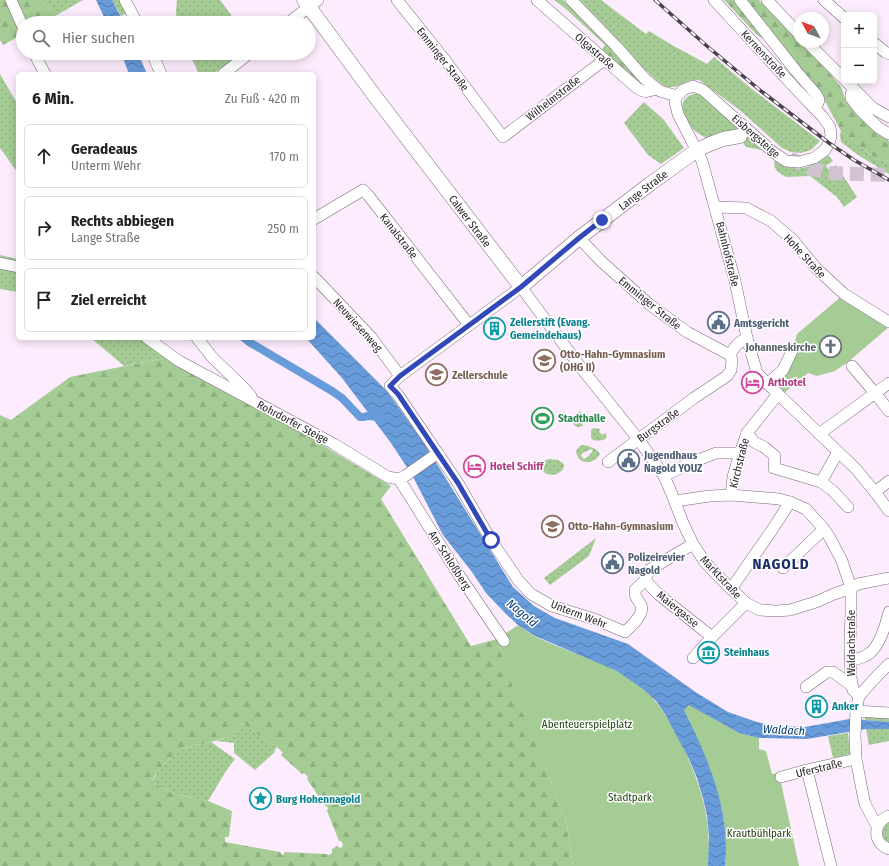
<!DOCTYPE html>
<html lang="de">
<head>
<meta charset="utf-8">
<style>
  :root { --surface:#fff; --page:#f6f6f6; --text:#222; --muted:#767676; --line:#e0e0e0 }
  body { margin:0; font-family:"Fira Sans Condensed",sans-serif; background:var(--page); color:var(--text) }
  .controls { position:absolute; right:12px; top:12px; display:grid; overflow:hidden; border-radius:6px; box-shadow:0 2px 10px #0003 }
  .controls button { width:36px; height:36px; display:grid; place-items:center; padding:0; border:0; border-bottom:1px solid var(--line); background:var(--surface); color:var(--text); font:20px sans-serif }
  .compass { position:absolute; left:793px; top:12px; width:36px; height:36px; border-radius:50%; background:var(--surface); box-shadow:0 2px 10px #0003; rotate:311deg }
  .stop { position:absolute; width:12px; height:12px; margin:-9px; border:3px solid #3248b9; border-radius:50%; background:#fff }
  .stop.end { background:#3248b9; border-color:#fff; box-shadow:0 1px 4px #0008 }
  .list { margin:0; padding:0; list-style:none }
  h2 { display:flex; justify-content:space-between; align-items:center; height:52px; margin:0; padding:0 16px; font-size:17px }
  h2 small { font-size:13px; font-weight:400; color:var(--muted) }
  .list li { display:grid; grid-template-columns:26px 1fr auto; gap:12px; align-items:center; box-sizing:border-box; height:64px; margin:0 8px 8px; padding:0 8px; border:1px solid var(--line); border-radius:6px }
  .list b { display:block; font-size:15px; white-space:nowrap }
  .list p { margin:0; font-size:13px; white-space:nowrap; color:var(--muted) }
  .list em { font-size:13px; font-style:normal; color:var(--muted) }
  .icon { flex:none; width:22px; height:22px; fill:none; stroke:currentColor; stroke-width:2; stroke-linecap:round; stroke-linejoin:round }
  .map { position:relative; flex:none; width:889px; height:866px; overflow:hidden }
  .search { position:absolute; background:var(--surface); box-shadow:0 2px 10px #0003; left:16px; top:16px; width:300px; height:44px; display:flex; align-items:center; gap:10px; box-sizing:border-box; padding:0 14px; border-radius:22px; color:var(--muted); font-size:15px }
  .panel { position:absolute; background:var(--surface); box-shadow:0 2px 10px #0003; left:16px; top:72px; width:300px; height:268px; border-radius:6px }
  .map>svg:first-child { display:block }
</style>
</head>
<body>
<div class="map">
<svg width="889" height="866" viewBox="0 0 889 866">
  <defs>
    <pattern id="grass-dots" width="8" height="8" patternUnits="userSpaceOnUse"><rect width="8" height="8" fill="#a5cc94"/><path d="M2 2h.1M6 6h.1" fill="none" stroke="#8eaf7f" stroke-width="1.8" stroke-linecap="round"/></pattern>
    <pattern id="forest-firs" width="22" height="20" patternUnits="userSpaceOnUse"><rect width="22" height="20" fill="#a5cc94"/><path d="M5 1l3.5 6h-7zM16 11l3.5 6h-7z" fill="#8eaf7f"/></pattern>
    <pattern id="water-waves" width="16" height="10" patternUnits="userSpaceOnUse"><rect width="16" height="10" fill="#679bd9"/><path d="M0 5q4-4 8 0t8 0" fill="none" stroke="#557eb0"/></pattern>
  </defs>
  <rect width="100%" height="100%" fill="#fdecfd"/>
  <g fill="url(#grass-dots)" fill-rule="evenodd">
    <polygon points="40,0 83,0 57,15"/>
    <polygon points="112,0 121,0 128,12 121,16"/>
    <polygon points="177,0 220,0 237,23 177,23 176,11"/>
    <polygon points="580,0 601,0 646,34 649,31 672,45 707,64 714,57 753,90 820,141 811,150 801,153 791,152 782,148 741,111 699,80 691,80 675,87 665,87 644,69 620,42"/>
    <polygon points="189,53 242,53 213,74 199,74"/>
    <polygon points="0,74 18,105 18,173 0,148"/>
    <path d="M699 93 767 151 746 147 736 131 706 138C701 135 694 131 690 126 680 113 677 95 699 93Z"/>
    <polygon points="644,102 664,120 684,148 661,164 648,155 624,123"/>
    <polygon points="841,131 876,159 889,162 889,174 858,155 841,142 840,135"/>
    <path d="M828 155 833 161 826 166 829 170 836 165 857 197 844 207 837 197 810 176 786 177 778 172 775 168 774 163 775 161C796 173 810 169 828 155Z"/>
    <polygon points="0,255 18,259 18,292 0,289"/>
    <polygon points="91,338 151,338 170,357 124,366"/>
    <path d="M580 411C583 414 586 427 579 427 575 427 571 422 569 419Z"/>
    <path d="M594 428 601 429 599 431 602 435 605 433 607 436 605 439C601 441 594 442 591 438V431L592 429Z"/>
    <path d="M583 445C589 446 597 448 600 454 594 465 578 466 576 451L580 446ZM591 449 593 450C591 454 588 457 584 459L582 457 581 454Z"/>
    <path d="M550 459 558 460 564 464C564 468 563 470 560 472 548 482 528 463 550 459Z"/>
    <polygon points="596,538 589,556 550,585 544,578"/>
    <polygon points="865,717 889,718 889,722 865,720"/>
    <polygon points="242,723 261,737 277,747 274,751 275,752 255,770 234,753 234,743 216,741 228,737"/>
    <polygon points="866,729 889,729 889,741 869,745"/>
    <polygon points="848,733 850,754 833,758 828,736"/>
    <polygon points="211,742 235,759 226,771 208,801 175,794 153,783 150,783 150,780 154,779 157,772 167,761 184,748"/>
    <path d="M889 821V844L883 839C881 829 880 827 889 821Z"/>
  </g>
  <g fill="url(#forest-firs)" fill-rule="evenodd">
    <polygon points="0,0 40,0 57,15 42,23 23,23 23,34 3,45 0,40"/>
    <polygon points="554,0 563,0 646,85 644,86 600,52 605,45 566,9"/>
    <polygon points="724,0 759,0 799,41 799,42 800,42 822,64 841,87 846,101 857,115 877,134 889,141 889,162 876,159 841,131 819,90 785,52 757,35"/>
    <path d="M170 357 237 394 391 486 381 499 471 646 497 639 502 655 550 778 567 825 573 866H0V415L11 420 70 377ZM242 723 261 737 277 747 283 753 281 755 302 774 304 773 308 777 307 779 325 806H326L328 808 327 811 339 841H341L343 844 342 847 340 848 337 846 332 849V853L329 855 326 854 285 852 283 855H282L280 852 225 842V837H229L232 811 208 801 175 794 153 783H150V780L153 779 157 772 167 761 184 748 211 742 228 737Z"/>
  </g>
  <g fill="#a5cc94">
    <polygon points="844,294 889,327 848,362 835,371 817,376 808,373 783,394 767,384 793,349 797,334"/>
    <path d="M518 625C524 629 529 633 536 637 562 650 591 657 617 671 651 689 664 710 681 743 701 784 712 820 708 866H573L567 825 550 778 519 705 502 655 497 639Z"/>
    <path d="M689 704 739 733 759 738V749L766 751 772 774 779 773 799 866H725C731 809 707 760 684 710Z"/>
  </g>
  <g fill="url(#water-waves)">
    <polygon points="96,0 112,0 124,23 107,23"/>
    <polygon points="121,53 138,53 147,74 129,74"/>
    <path d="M314 318 387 391 424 443 513 587 534 606 555 618 628 644 697 693 728 712 757 722 777 726 805 727 855 718 865 720 889 722V729H866L807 739 759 738 739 733 689 705 684 710C708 758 731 811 725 866H708L709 837 707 816 703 798 697 778 689 759 665 714 656 701 643 689 617 671 535 636 518 625 506 614 486 593 472 572 443 535 412 475 391 443 342 378 306 338H314Z"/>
  </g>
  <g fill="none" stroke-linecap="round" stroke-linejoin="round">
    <polyline stroke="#679bd9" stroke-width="8" points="244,338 249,342 332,391 342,398 360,417 364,417 367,416 382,417"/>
    <polyline stroke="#d2c3d2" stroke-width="14" stroke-dasharray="14 7" stroke-linecap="butt" points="790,158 809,168 828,173 889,175"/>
    <defs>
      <g id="minor">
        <polyline points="11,0 23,27"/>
        <polyline points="125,0 137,23"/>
        <polyline points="397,0 445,60 503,137 604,60"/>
        <path d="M537 0 637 88C645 93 647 92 656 89"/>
        <polyline points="571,0 616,46 645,79 660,91 677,96"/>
        <polyline points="714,0 796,89 822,116 830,127 831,136 829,143 825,150 814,158 799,162 786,161 773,152 703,90 693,86 683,90 677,96 675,102 678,114 702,161 735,281 747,338 757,373 778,394 856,469 875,492 889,511"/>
        <polyline points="740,0 796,71 816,94 819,100 818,103 814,108"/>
        <polyline points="767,0 799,34"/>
        <polyline points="824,0 844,18"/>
        <polyline points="288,23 318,0"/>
        <polyline points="807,42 844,79"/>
        <polyline points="874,43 885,52 889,54"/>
        <polyline points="34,53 45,74"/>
        <polyline points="152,53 161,74"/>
        <polyline points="223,74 250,53"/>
        <polyline points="846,81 873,108 889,117"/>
        <polyline points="854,89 851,94 851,98 860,110 879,128 889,134"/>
        <polyline points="715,207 746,208 771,221 793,240 816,268 844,294 889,322"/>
        <polyline points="314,219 363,190 368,195 469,325"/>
        <polyline points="579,238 602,262 649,304 687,332 730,355"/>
        <polyline points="0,263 18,267"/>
        <polyline points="314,277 371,337 400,376"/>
        <polyline points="147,338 179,361 334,444 388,477 399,479 405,476 438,453"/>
        <polyline points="197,338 212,357 246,390 251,396"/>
        <polyline points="852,366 875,393 889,411"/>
        <polyline points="767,384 783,370 793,349"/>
        <polyline points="747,433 754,442 764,447 775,456 774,468 821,482 832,490 848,507"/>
        <polyline points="819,434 889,383"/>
        <path d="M608 462 694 398 727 376 731 370 732 360 730 355C736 345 737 343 747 338"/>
        <polyline points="664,476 688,464 716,453 740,453"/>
        <polyline points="399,479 459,575 504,641"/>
        <polyline points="821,482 838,452"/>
        <polyline points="875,492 889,481"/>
        <polyline points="731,495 733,477 740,453 747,433 778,394"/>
        <polyline points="675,501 710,496 731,495 779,499 790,502 806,509 824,529 830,538 842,561 851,588 851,611 850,647 851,677 853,690 859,696"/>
        <path d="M693 544 649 570 645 580 635 590C635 599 637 598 641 605 645 614 631 626 625 632L594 619 552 606 531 594 518 580 491 540 458 483 439 455 398 395 390 386 400 376 521 287 582 369 639 440 664 476 671 492 683 523 693 544 704 561 715 573 746 603 760 610 776 611 790 610 816 602 834 594 851 588 858 584 889 578"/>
        <polyline points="783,568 824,529"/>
        <polyline points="645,580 658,594 712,637"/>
        <polyline points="731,589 772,530 790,502"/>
        <polyline points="693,658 712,637 746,603"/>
        <path d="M851 660C858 659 866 657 871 652 880 644 886 624 889 612"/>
        <polyline points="806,687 827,672 833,672 852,686"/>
        <polyline points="856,711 889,713"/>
        <polyline points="807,770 831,866"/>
        <polyline points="781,777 807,770 856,759"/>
        <path d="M889 816C873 822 872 843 889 849"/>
        <polyline points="877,826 865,804 864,800 856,759 855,736 856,711 859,696 877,676 889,664"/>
      </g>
      <polyline id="major" points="304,0 377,99 521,287 579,238 650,184 697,150 710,144 723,139 740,136"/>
    </defs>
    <use href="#minor" stroke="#7b697b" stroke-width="12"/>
    <use href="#major" stroke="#7b697b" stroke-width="15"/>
    <use href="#minor" stroke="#fff" stroke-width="11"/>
    <use href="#major" stroke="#fff" stroke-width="14"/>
    <defs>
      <polyline id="rail" points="655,0 708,47 761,91 829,143 854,160 889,180"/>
    </defs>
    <use href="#rail" stroke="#4c424c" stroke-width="3.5"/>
    <use href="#rail" stroke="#fff" stroke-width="2" stroke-dasharray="6" stroke-linecap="butt"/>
  </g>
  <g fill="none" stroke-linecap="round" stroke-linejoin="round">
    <polyline stroke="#3248b9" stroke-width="5" points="491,540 458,483 439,455 398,394 390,386 400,376 521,287 579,238 602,220"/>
  </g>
  <defs>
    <symbol id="civic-ring" viewBox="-11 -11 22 22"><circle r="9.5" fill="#fff" stroke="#5c6f8a" stroke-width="1.5"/><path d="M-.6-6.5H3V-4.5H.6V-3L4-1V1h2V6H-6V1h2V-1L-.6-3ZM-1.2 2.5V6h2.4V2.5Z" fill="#5c6f8a"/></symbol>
    <symbol id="building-ring" viewBox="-11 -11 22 22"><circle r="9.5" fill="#fff" stroke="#0f9aa8" stroke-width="1.5"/><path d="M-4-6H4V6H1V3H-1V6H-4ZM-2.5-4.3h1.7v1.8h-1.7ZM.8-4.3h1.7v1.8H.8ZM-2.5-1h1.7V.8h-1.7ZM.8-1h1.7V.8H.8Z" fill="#0f9aa8"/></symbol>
    <symbol id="church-ring" viewBox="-11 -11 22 22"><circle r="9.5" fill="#fff" stroke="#6b7280" stroke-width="1.5"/><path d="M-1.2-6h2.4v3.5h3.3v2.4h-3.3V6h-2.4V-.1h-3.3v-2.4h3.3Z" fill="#6b7280"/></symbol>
    <symbol id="school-ring" viewBox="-11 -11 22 22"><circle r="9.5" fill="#fff" stroke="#8d6e63" stroke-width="1.5"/><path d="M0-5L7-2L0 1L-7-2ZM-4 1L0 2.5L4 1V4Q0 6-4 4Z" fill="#8d6e63"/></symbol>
    <symbol id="hotel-ring" viewBox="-11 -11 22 22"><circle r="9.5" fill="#fff" stroke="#d1479c" stroke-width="1.5"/><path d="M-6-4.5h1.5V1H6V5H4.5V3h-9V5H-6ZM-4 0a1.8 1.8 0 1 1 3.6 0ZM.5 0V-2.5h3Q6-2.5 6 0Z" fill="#d1479c"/></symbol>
    <symbol id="stadium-ring" viewBox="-11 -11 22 22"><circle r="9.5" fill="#fff" stroke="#2e9e5b" stroke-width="1.5"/><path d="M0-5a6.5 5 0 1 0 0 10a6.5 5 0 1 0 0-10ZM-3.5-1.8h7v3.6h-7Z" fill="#2e9e5b"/></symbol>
    <symbol id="museum-ring" viewBox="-11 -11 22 22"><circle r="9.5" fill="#fff" stroke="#0f9aa8" stroke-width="1.5"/><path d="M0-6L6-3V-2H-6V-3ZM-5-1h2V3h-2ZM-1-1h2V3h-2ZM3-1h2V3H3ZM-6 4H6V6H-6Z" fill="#0f9aa8"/></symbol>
    <symbol id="sight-ring" viewBox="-11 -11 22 22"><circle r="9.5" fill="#fff" stroke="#0f9aa8" stroke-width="1.5"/><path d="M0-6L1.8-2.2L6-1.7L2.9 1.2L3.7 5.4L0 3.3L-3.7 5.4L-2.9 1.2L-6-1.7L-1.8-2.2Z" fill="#0f9aa8"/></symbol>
  </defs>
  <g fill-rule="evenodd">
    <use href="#civic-ring" x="706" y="310" width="25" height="25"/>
    <use href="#building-ring" x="482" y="316" width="25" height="25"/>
    <use href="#church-ring" x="818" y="334" width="25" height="25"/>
    <use href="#school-ring" x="532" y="348" width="25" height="25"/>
    <use href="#school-ring" x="424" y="362" width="25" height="25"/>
    <use href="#hotel-ring" x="740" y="370" width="25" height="25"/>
    <use href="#stadium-ring" x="530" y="406" width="25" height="25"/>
    <use href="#civic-ring" x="616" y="448" width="25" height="25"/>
    <use href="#hotel-ring" x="462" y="454" width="25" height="25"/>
    <use href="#school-ring" x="540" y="514" width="25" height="25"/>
    <use href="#civic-ring" x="600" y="550" width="25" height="25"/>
    <use href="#museum-ring" x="696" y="640" width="25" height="25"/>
    <use href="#building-ring" x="804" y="694" width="25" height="25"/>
    <use href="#sight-ring" x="248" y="786" width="25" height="25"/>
  </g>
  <g text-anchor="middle" stroke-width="3" stroke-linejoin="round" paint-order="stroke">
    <g font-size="11" fill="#251d25" stroke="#fff">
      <text transform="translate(595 51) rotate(41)" y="4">Olgastraße</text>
      <text transform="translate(764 54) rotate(47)" y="4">Kernenstraße</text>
      <text transform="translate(443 59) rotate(52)" y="4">Emminger Straße</text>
      <text transform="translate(553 98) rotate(-38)" y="4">Wilhelmstraße</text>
      <text transform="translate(756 136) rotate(41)" y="4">Eisbergsteige</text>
      <text transform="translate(643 190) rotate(-37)" y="4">Lange Straße</text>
      <text transform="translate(470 221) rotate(53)" y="4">Calwer Straße</text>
      <text transform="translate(399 236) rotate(52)" y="4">Kanalstraße</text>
      <text transform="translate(728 254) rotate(76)" y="4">Bahnhofstraße</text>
      <text transform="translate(805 256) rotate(47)" y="4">Hohe Straße</text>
      <text transform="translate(650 303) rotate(39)" y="4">Emminger Straße</text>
      <text transform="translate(358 325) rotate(48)" y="4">Neuwiesenweg</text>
      <text transform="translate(293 422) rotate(28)" y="4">Rohrdorfer Steige</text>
      <text transform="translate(658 425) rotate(-36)" y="4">Burgstraße</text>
      <text transform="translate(739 463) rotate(-76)" y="4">Kirchstraße</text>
      <text transform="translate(450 560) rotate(57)" y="4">Am Schloßberg</text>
      <text transform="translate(721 577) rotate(47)" y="4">Marktstraße</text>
      <text transform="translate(678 609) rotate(39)" y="4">Maiergasse</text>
      <text transform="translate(579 614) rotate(21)" y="4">Unterm Wehr</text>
      <text transform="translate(851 643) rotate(-90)" y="4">Waldachstraße</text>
      <text transform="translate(819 768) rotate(-14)" y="4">Uferstraße</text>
    </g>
    <g font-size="11" font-weight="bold" fill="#0d838f" stroke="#fff" text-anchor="start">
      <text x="510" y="326">Zellerstift (Evang.<tspan x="510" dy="13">Gemeindehaus)</tspan></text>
      <text x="724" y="656">Steinhaus</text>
      <text x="832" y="710">Anker</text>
      <text x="276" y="803">Burg Hohennagold</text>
    </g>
    <g font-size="11" font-weight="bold" fill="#4e5e75" stroke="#fff" text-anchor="start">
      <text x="734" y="327">Amtsgericht</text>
      <text x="644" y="459">Jugendhaus<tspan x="644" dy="13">Nagold YOUZ</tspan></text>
      <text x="628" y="561">Polizeirevier<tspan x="628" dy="13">Nagold</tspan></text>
    </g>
    <g font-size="11" font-weight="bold" fill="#5b616d" stroke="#fff" text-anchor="end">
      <text x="816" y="351">Johanneskirche</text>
    </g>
    <g font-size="11" font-weight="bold" fill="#785e54" stroke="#fff" text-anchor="start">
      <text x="560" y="358">Otto-Hahn-Gymnasium<tspan x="560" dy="13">(OHG II)</tspan></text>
      <text x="452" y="379">Zellerschule</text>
      <text x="568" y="530">Otto-Hahn-Gymnasium</text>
    </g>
    <g font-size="11" font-weight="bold" fill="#b23c85" stroke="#fff" text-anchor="start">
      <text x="768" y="386">Arthotel</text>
      <text x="490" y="470">Hotel Schiff</text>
    </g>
    <g font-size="11" font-weight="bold" fill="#27864d" stroke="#fff" text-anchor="start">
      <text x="558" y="422">Stadthalle</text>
    </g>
    <g font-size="11" fill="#1d3c0c" stroke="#fff">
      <text x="587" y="728">Abenteuerspielplatz</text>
      <text x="630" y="801">Stadtpark</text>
      <text x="759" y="837">Krautbühlpark</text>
    </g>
    <g font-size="12" font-style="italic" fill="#003870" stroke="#fff">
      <text transform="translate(522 613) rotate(40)" y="4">Nagold</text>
      <text transform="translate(784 730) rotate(3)" y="4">Waldach</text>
    </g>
    <g font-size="15" font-weight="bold" letter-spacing="1" fill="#1f2d65" stroke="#fff">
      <text x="781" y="569">NAGOLD</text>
    </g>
  </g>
</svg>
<div class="controls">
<button>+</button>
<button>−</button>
</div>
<svg class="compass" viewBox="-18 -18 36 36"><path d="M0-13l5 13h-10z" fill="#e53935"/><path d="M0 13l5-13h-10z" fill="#767676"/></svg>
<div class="stop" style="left:491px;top:540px"></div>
<div class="stop end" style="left:602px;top:220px"></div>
<div class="search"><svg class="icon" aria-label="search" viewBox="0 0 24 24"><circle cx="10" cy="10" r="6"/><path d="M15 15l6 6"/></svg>Hier suchen</div>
<section class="panel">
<h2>6 Min.<small>Zu Fuß · 420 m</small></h2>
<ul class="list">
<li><svg class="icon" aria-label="ahead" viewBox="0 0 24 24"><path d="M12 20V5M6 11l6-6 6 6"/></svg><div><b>Geradeaus</b><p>Unterm Wehr</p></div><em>170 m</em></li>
<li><svg class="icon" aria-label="right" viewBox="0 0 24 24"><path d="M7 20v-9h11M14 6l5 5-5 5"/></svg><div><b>Rechts abbiegen</b><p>Lange Straße</p></div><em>250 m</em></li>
<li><svg class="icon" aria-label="arrive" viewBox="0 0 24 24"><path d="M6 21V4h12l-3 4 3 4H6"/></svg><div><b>Ziel erreicht</b></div></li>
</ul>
</section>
</div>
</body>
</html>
